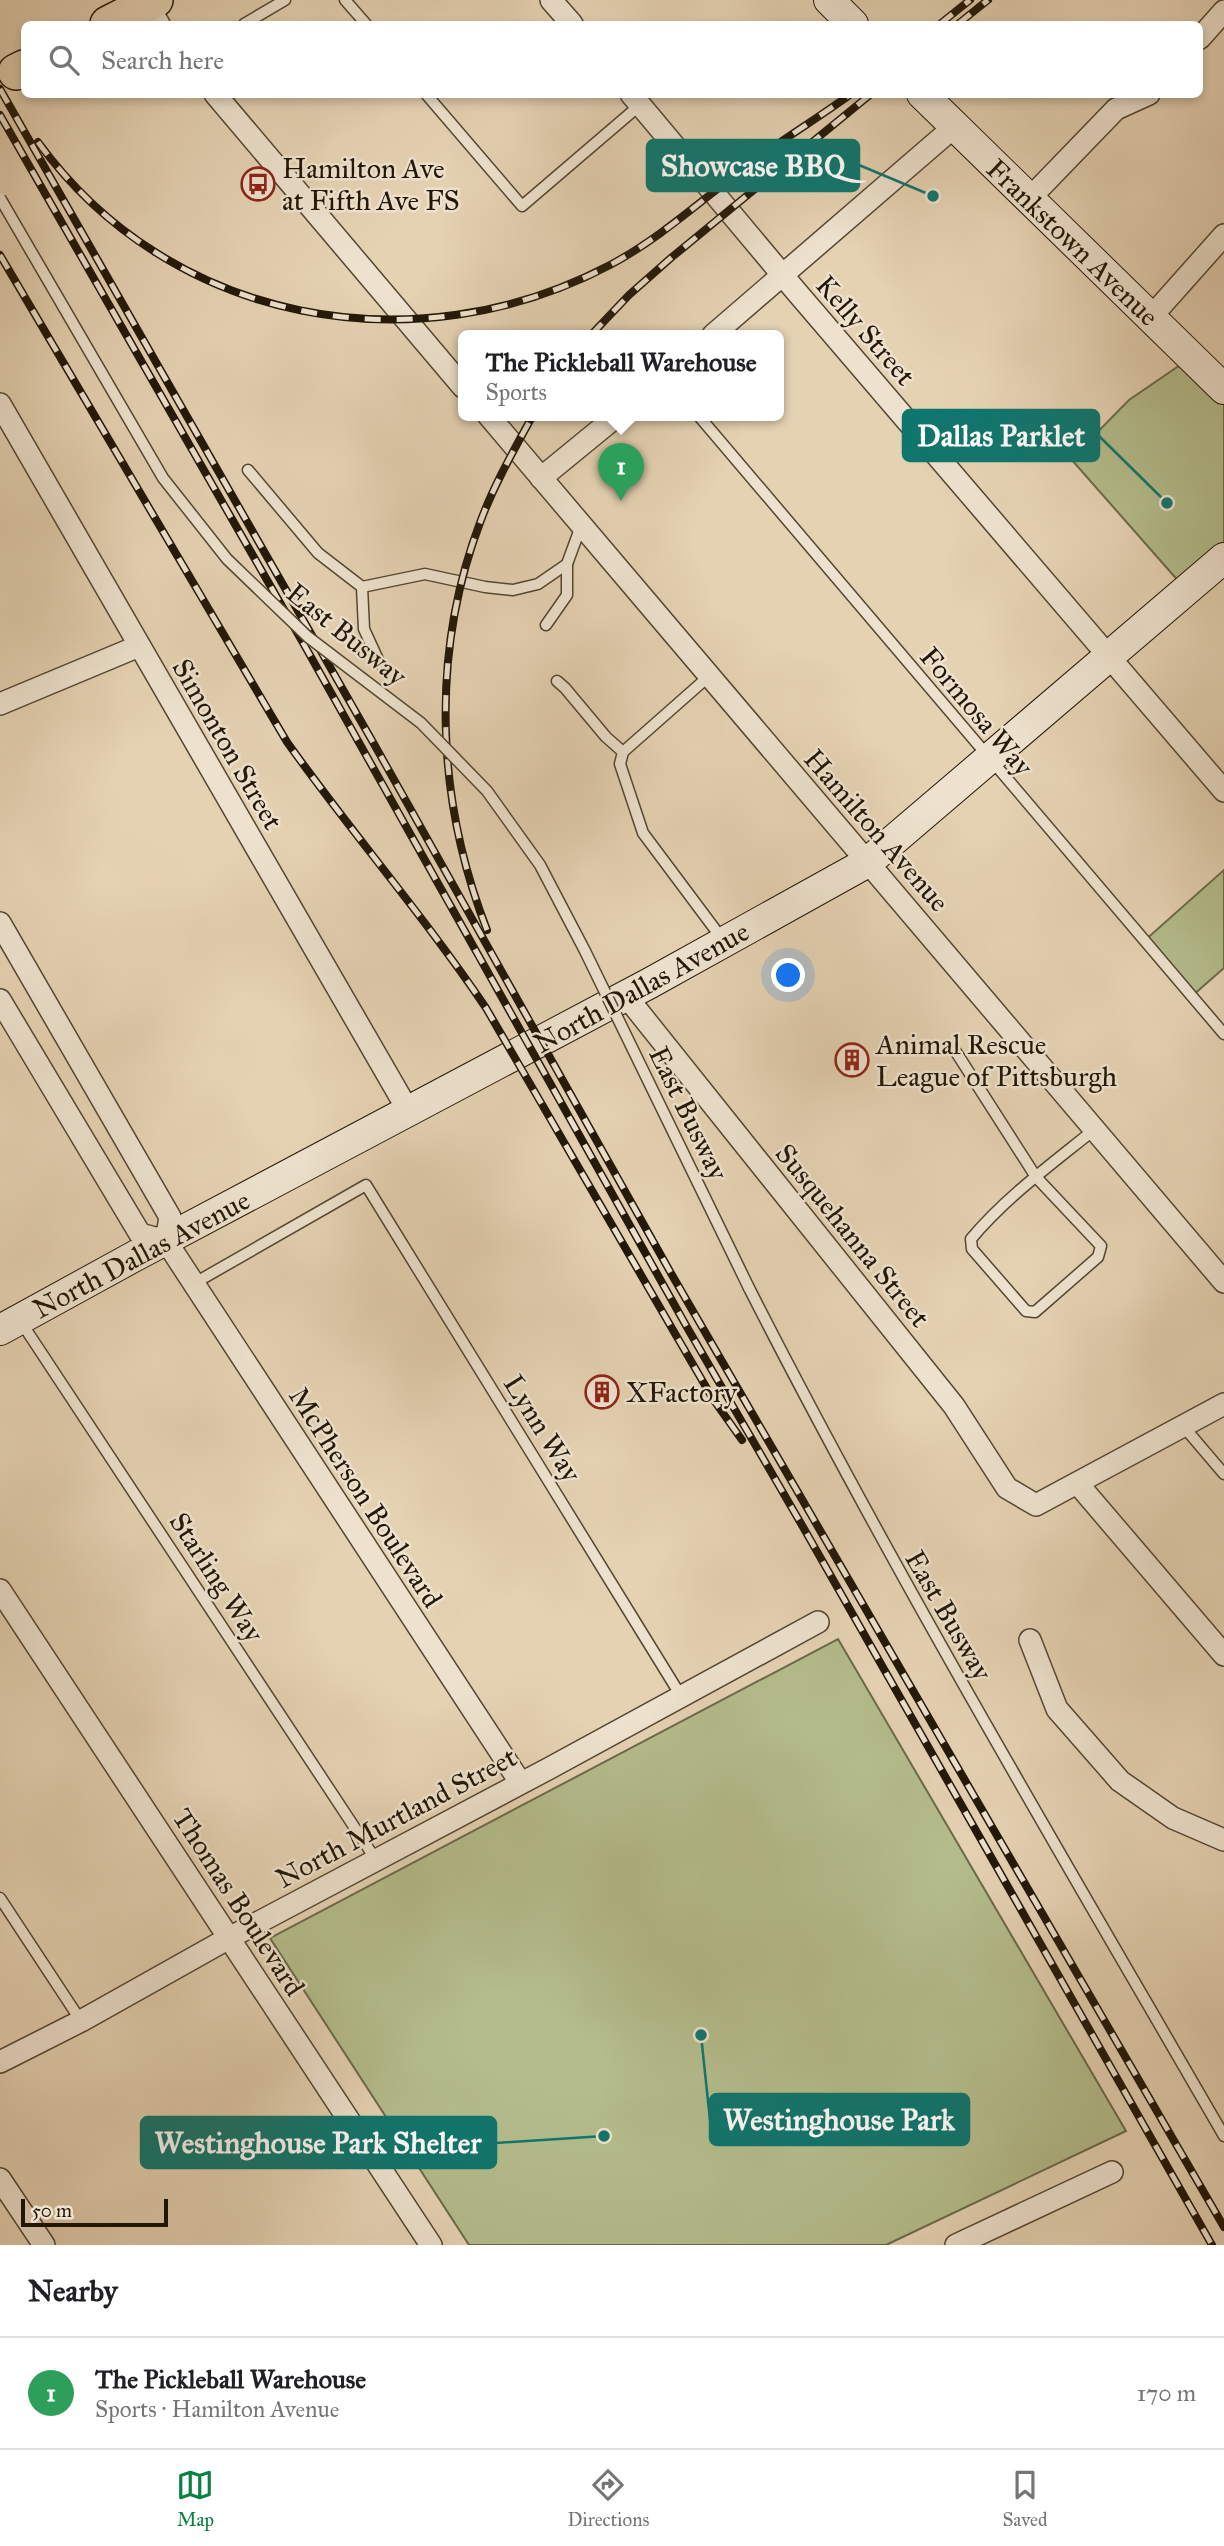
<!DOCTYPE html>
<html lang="en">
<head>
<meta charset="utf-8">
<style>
  :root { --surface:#fff; --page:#f2f2f2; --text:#202124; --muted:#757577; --line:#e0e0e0; --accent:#0b8043 }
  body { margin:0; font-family:"IM FELL Great Primer",serif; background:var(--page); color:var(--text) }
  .scale { position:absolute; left:21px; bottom:18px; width:147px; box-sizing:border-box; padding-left:7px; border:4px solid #221707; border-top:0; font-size:19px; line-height:24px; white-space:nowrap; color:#221707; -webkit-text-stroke:5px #eee2ce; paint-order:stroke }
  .you { position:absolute; left:789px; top:976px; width:24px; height:24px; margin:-18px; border:5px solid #fff; border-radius:50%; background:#1a73e8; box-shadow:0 0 0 10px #1a73e833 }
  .badge { display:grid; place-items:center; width:46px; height:46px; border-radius:50%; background:var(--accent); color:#fff; font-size:23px; font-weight:700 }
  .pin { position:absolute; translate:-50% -58px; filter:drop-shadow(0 2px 4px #0008) }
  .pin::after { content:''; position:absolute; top:37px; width:24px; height:21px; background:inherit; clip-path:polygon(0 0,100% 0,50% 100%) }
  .popup { position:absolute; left:458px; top:330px; width:326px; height:91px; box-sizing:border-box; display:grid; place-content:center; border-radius:10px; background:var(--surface); filter:drop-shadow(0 2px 5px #0005); font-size:23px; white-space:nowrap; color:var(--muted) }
  .popup b { font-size:26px; color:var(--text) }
  .popup::after { content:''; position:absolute; left:50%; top:100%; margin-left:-14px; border:14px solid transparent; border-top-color:var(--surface) }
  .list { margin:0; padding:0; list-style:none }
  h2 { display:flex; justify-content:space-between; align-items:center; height:91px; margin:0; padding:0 28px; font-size:30px }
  h2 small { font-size:23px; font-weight:400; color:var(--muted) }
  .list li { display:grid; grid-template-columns:46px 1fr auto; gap:21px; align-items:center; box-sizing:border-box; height:112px; padding:0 28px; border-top:2px solid var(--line) }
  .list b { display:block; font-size:26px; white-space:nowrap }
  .list p { margin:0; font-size:23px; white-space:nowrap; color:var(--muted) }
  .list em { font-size:23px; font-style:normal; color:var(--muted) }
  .icon { flex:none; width:38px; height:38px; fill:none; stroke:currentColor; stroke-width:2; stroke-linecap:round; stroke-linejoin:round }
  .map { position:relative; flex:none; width:1224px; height:2245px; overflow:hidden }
  .search { position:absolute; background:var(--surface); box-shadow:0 4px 10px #0003; left:21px; right:21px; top:21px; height:77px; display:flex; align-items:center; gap:18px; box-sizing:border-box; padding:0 24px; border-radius:10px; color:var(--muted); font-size:26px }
  .sheet { height:203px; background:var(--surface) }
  nav { display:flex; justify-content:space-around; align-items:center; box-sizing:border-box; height:98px; border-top:2px solid var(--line); background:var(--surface); font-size:19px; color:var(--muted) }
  nav a { display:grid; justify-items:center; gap:4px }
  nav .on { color:var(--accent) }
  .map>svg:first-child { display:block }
</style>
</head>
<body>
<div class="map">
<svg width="1224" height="2245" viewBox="0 0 1224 2245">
  <rect width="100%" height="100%" fill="#e5d2b3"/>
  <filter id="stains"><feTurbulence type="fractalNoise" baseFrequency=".00286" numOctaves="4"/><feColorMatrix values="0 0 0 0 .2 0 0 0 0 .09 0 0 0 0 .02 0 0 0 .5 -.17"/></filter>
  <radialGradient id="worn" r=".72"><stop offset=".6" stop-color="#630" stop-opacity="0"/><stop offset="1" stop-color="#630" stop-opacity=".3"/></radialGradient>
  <g fill="#b4bc8c" stroke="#6b6a4a" stroke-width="2">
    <polygon points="1183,363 1224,403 1224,548 1181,584 1071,459 1129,400"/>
    <polygon points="1224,870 1224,968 1192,996 1144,941"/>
    <polygon points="838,1639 1126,2131 886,2245 469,2245 270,1938"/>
  </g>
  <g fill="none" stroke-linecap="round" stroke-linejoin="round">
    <defs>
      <g id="service">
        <polyline points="345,0 366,24"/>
        <polyline points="244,24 285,0"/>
        <polyline points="426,94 522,206 640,105"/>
        <polyline points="698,415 1224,1034"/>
        <polyline points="248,470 318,553 362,587 364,629 380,664"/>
        <polyline points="362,587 425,574 485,587 513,590 538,584 567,564 581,526"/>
        <polyline points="546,625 567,595 567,564"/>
        <polyline points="708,677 623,752 620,764 643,833 723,940"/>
        <polyline points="557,681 565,688 606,737 623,752"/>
        <path d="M956 1052 1036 1177 1101 1246 1098 1257 1035 1312 1026 1311 972 1249 971 1239C1006 1197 1053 1163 1095 1129"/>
        <polyline points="193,1284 366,1185 681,1696"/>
        <path d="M749 1288C896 1577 1062 1856 1224 2136"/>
        <polyline points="21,1322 376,1860"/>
        <polyline points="1184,1427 1224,1474"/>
        <polyline points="0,1898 81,2021"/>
      </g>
      <g id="minor">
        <polyline points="144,0 159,24"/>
        <polyline points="551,0 572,24"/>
        <polyline points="1200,38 1224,11"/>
        <polyline points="215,94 463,387"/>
        <polyline points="631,94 795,290 1224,791"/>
        <polyline points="1030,198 1116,109 1149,94"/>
        <polyline points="1151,317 1224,235"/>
        <polyline points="713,335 954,127"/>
        <polyline points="0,404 409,1112"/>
        <polyline points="488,415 1224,1282"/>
        <polyline points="541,478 618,415"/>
        <polyline points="0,704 139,646"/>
        <polyline points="0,923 170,1217 166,1241 520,1782"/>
        <polyline points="626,996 954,1406 1007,1488 1036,1505 1224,1404"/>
        <polyline points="0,1000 140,1234 166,1241"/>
        <polyline points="1078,1484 1224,1655"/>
        <polyline points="0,1590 431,2245"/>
        <polyline points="1030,1640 1057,1709 1120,1781 1173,1818 1224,1840"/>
        <polyline points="0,2062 81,2021 229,1938 548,1769 818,1622"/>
        <polyline points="0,2179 44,2245"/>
        <polyline points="956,2245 1112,2172"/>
      </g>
      <g id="secondary">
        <polyline points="829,0 853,24"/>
        <polyline points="922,94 1224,389"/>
        <polyline points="0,1330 135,1256 650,983 868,862 1224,558"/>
      </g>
      <g id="trunk">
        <polyline points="108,24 155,0"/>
        <polyline points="16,72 24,68"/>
      </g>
    </defs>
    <use href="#service" stroke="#534632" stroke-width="13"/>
    <use href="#minor" stroke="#534632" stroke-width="24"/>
    <use href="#secondary" stroke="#221707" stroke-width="32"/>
    <use href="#trunk" stroke="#221707" stroke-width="38"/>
    <use href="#service" stroke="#eee2ce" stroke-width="10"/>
    <use href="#minor" stroke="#eee2ce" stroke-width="21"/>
    <use href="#secondary" stroke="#eee2ce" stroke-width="30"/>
    <use href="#trunk" stroke="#e5d2b3" stroke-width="35"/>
    <defs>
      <g id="rail">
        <polyline points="940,24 970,0"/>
        <polyline points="958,24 988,0"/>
        <polyline points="0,89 374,744 672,1275 1224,2227"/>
        <polyline points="0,115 302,641 688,1329 803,1527 1212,2245"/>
        <path d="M38 142C170 324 415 368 610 265 661 238 705 197 751 163 783 139 818 118 851 94"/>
        <path d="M0 255 287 742C351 832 424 916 486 1008L713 1399 742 1440"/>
        <polyline points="591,335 629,295 672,257 871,94"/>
        <path d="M487 930C436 799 430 653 481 520 495 483 514 450 533 415"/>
      </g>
    </defs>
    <use href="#rail" stroke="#221707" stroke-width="8"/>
    <use href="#rail" stroke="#eee2ce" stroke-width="5" stroke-dasharray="16" stroke-linecap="butt"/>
    <defs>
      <polyline id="service-bridge" points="0,198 163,478 227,559 308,637 421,723 487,791 540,865 585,951 749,1288"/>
    </defs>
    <use href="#service-bridge" stroke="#534632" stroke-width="13" stroke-linecap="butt"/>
    <use href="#service-bridge" stroke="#eee2ce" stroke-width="10"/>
  </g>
  <defs>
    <symbol id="bus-ring" viewBox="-11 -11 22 22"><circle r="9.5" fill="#eee2ce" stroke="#8f2418" stroke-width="1.5"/><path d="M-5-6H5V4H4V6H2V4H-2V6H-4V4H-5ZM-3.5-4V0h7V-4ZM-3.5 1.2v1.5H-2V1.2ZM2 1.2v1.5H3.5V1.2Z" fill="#8f2418"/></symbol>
    <symbol id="building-ring" viewBox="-11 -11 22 22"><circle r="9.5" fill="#eee2ce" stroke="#8f2418" stroke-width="1.5"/><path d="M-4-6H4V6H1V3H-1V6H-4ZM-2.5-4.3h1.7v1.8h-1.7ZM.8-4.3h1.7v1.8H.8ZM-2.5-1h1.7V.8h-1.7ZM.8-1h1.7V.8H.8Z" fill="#8f2418"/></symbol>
  </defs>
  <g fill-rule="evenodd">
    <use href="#bus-ring" x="239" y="165" width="38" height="38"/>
    <use href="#building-ring" x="833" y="1041" width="38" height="38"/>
    <use href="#building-ring" x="583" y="1373" width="38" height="38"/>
  </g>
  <g text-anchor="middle" stroke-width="5" stroke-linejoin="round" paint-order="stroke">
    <g font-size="28" fill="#221707" stroke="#eee2ce" text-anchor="start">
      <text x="282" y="178">Hamilton Ave<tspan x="282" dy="32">at Fifth Ave FS</tspan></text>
      <text x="876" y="1054">Animal Rescue<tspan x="876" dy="32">League of Pittsburgh</tspan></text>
      <text x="626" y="1402">XFactory</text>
    </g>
    <g font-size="28" fill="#221707" stroke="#eee2ce">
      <text transform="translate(1073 242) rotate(44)" y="10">Frankstown Avenue</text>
      <text transform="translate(866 330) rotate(49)" y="10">Kelly Street</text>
      <text transform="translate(347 634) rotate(39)" y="10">East Busway</text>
      <text transform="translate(977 711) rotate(50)" y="10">Formosa Way</text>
      <text transform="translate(228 744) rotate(60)" y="10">Simonton Street</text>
      <text transform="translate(877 830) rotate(49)" y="10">Hamilton Avenue</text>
      <text transform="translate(641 987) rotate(-29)" y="10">North Dallas Avenue</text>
      <text transform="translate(689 1113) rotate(64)" y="10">East Busway</text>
      <text transform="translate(853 1235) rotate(51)" y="10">Susquehanna Street</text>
      <text transform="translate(141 1254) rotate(-28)" y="10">North Dallas Avenue</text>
      <text transform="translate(543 1428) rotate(58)" y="10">Lynn Way</text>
      <text transform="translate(366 1497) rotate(57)" y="10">McPherson Boulevard</text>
      <text transform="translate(217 1577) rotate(57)" y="10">Starling Way</text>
      <text transform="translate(949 1615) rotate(60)" y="10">East Busway</text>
      <text transform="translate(396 1817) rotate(-28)" y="10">North Murtland Street</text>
      <text transform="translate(239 1902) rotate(57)" y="10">Thomas Boulevard</text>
    </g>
  </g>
  <path fill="none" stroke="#0f766e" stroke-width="2.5" d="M933 196L859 165M1167 503L1099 436M701 2035L710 2120M604 2136L496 2143"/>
  <g fill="#0f766e" stroke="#eee2ce" stroke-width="2.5">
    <circle cx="933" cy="196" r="7"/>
    <circle cx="1167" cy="503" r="7"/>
    <circle cx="701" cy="2035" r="7"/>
    <circle cx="604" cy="2136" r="7"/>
  </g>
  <g fill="#0f766e" stroke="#0f766e" stroke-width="2.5">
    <rect x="647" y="140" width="212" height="51" rx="7"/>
    <rect x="903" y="410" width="196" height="51" rx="7"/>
    <rect x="710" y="2094" width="259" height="51" rx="7"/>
    <rect x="141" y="2117" width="355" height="51" rx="7"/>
  </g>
  <g font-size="30" text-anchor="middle" font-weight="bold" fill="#fff">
    <text x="753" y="176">Showcase BBQ</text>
    <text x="1001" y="446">Dallas Parklet</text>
    <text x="839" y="2130">Westinghouse Park</text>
    <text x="318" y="2153">Westinghouse Park Shelter</text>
  </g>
  <rect width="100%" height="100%" filter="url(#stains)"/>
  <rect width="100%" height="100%" fill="url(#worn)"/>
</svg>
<div class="scale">50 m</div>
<div class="you"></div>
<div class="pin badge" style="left:621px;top:501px;background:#2e9e5b">1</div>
<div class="popup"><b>The Pickleball Warehouse</b>Sports</div>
<div class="search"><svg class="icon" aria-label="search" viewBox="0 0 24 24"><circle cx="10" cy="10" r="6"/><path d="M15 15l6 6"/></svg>Search here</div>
</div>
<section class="sheet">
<h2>Nearby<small></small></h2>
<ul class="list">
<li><span class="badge" style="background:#2e9e5b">1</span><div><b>The Pickleball Warehouse</b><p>Sports · Hamilton Avenue</p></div><em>170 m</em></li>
</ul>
</section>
<nav>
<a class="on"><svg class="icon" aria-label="map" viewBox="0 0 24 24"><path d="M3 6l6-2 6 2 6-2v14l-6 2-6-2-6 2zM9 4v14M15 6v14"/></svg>Map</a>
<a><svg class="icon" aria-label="directions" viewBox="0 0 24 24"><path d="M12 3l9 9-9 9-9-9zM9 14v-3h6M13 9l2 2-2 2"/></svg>Directions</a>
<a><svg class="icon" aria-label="saved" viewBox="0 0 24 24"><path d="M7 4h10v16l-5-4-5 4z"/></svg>Saved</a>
</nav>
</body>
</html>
